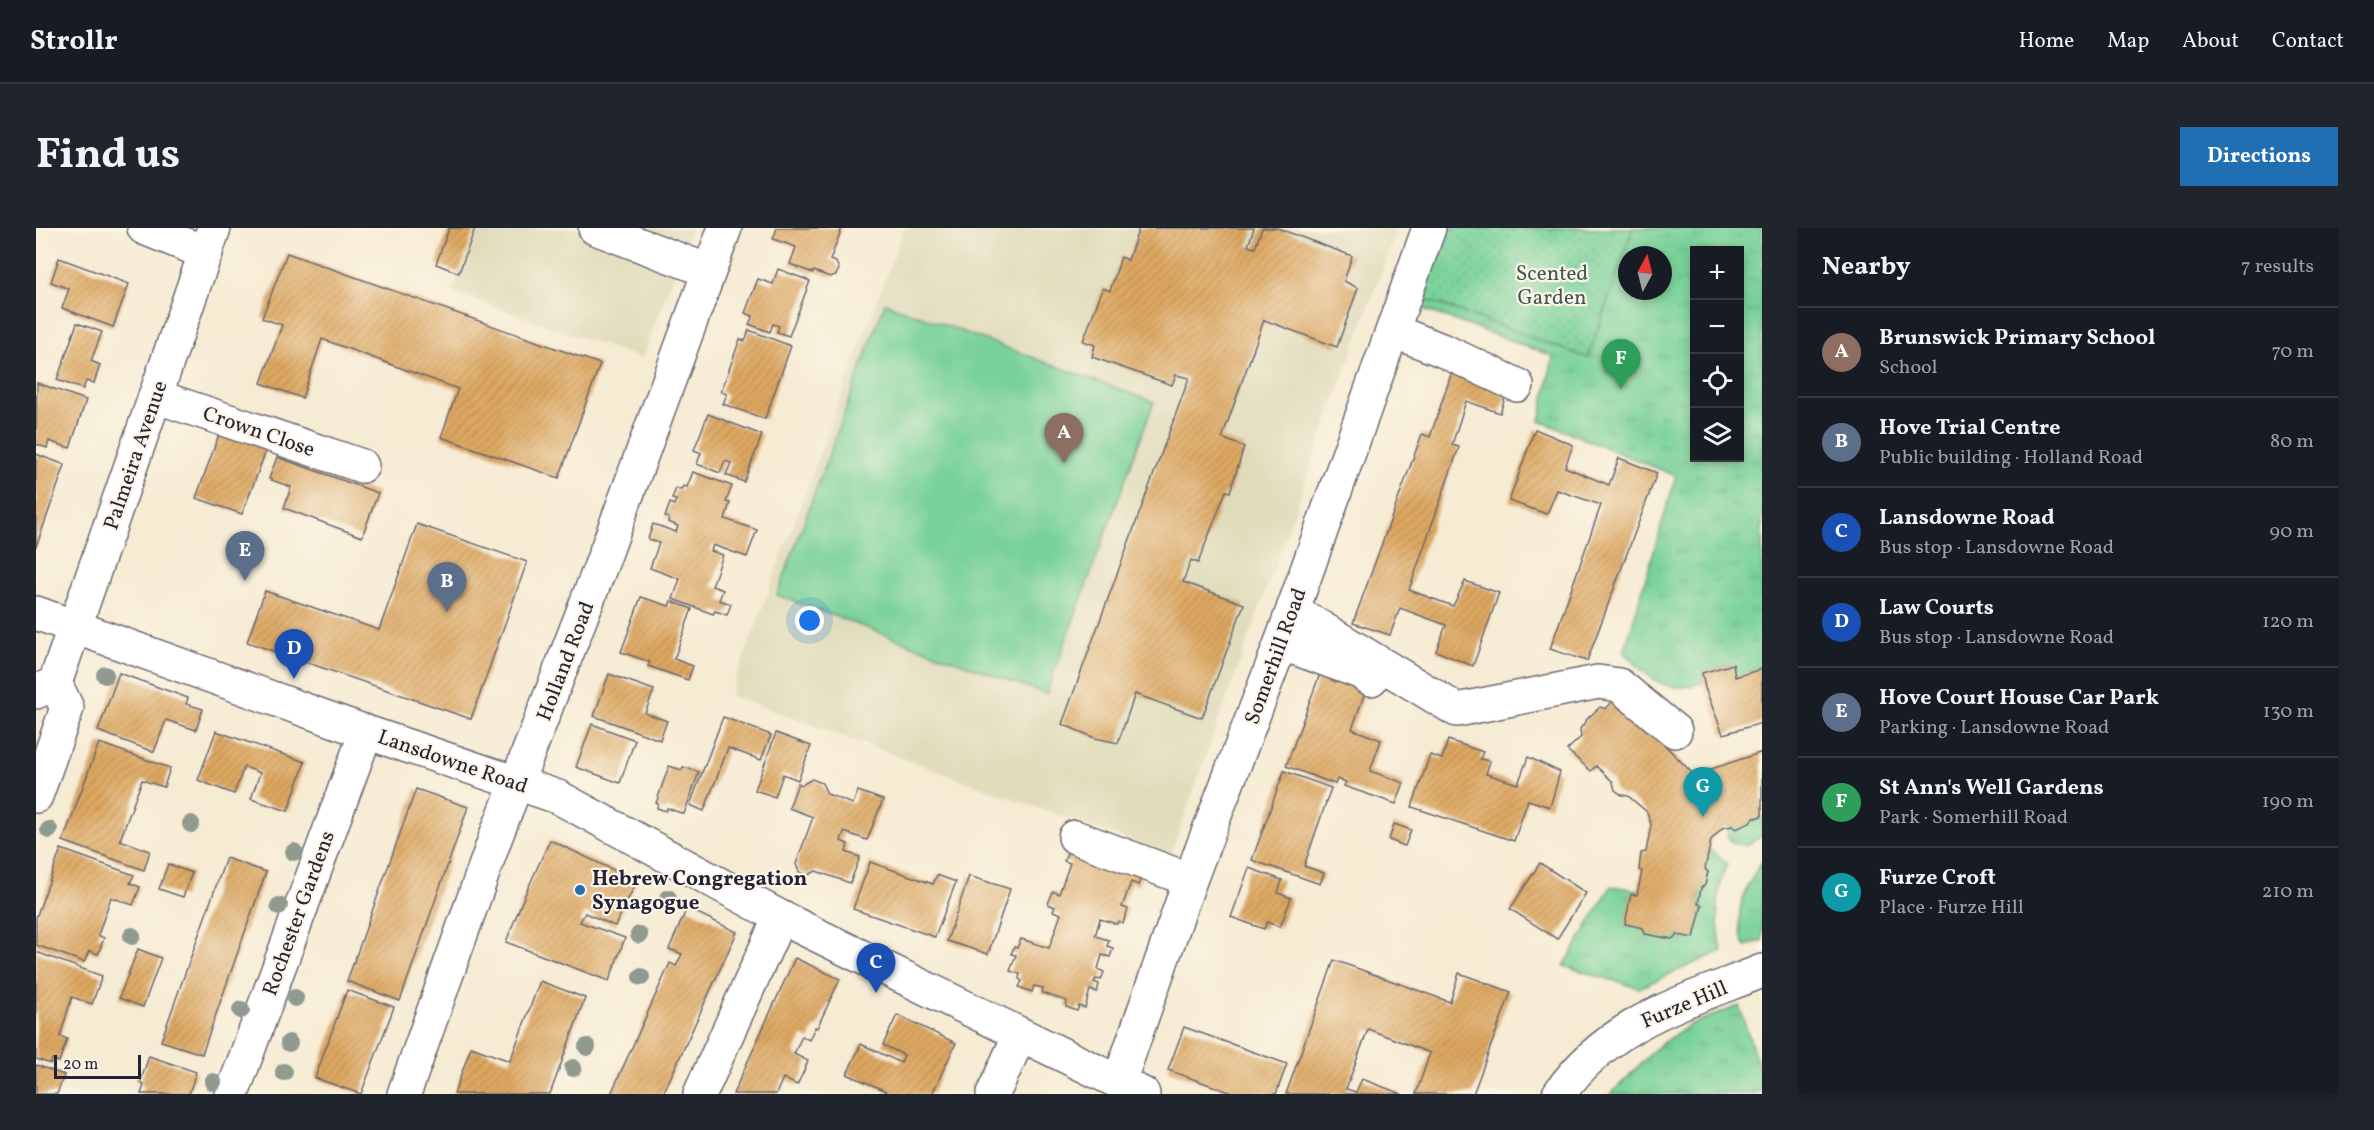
<!DOCTYPE html>
<html lang="en">
<head>
<meta charset="utf-8">
<style>
  :root { --surface:#171b24; --page:#20242c; --text:#f1f3f6; --muted:#9ea1a6; --line:#363941; --accent:#1f6fb2 }
  body { margin:0; font-family:Vollkorn,serif; background:var(--page); color:var(--text) }
  .controls { position:absolute; right:18px; top:18px; display:grid; overflow:hidden; border-radius:0px; box-shadow:0 3px 9px #0003 }
  .controls button { width:54px; height:54px; display:grid; place-items:center; padding:0; border:0; border-bottom:2px solid var(--line); background:var(--surface); color:var(--text); font:30px sans-serif }
  .compass { position:absolute; left:1582px; top:18px; width:54px; height:54px; border-radius:50%; background:var(--surface); box-shadow:0 3px 9px #0003; rotate:7deg }
  .scale { position:absolute; left:18px; bottom:15px; width:87px; box-sizing:border-box; padding-left:6px; border:3px solid #22223b; border-top:0; font-size:16px; line-height:21px; white-space:nowrap; color:#22223b; -webkit-text-stroke:4px #fcf5e5; paint-order:stroke }
  .you { position:absolute; left:774px; top:393px; width:21px; height:21px; margin:-15px; border:4px solid #fff; border-radius:50%; background:#1a73e8; box-shadow:0 0 0 9px #1a73e833 }
  .badge { display:grid; place-items:center; width:39px; height:39px; border-radius:50%; background:var(--accent); color:#fff; font-size:20px; font-weight:700 }
  .pin { position:absolute; translate:-50% -50px; filter:drop-shadow(0 2px 3px #0008) }
  .pin::after { content:''; position:absolute; top:32px; width:21px; height:18px; background:inherit; clip-path:polygon(0 0,100% 0,50% 100%) }
  .list { margin:0; padding:0; list-style:none }
  h2 { display:flex; justify-content:space-between; align-items:center; height:78px; margin:0; padding:0 24px; font-size:26px }
  h2 small { font-size:20px; font-weight:400; color:var(--muted) }
  .list li { display:grid; grid-template-columns:39px 1fr auto; gap:18px; align-items:center; box-sizing:border-box; height:90px; padding:0 24px; border-top:2px solid var(--line) }
  .list b { display:block; font-size:22px; white-space:nowrap }
  .list p { margin:0; font-size:20px; white-space:nowrap; color:var(--muted) }
  .list em { font-size:20px; font-style:normal; color:var(--muted) }
  .icon { flex:none; width:33px; height:33px; fill:none; stroke:currentColor; stroke-width:2; stroke-linecap:round; stroke-linejoin:round }
  .map { position:relative; flex:none; width:1726px; height:866px; overflow:hidden; border-radius:0px }
  header { display:flex; align-items:center; gap:36px; box-sizing:border-box; height:84px; padding:0 30px; background:var(--surface); border-bottom:2px solid var(--line) }
  header strong { font-size:28px }
  nav { display:flex; gap:33px; margin-inline-start:auto; font-size:21px }
  .intro { display:flex; align-items:center; justify-content:space-between; box-sizing:border-box; height:144px; padding:0 36px }
  h1 { margin:0; font-size:42px }
  .button { padding:15px 27px; border-radius:0px; background:var(--accent); color:#fff; font-size:21px; font-weight:700 }
  main { display:flex; gap:36px; padding:0 36px }
  aside { flex:1; background:var(--surface); border-radius:0px; box-shadow:0 3px 9px #0003 }
  .map>svg:first-child { display:block }
</style>
</head>
<body>
<header>
<strong>Strollr</strong>
<nav><a>Home</a><a>Map</a><a>About</a><a>Contact</a></nav>
</header>
<div class="intro"><h1>Find us</h1><a class="button">Directions</a></div>
<main>
<div class="map">
<svg width="1726" height="866" viewBox="0 0 1726 866">
  <defs>
    <pattern id="grass-tufts" width="24" height="20" patternUnits="userSpaceOnUse" patternTransform="scale(1.5)"><rect width="24" height="20" fill="#77d198"/><path d="M3 7l-1-3M5 7V3M7 7l1-3M15 17l-1-3M17 17v-4M19 17l1-3" fill="none" stroke="#67b384"/></pattern>
    <pattern id="garden-dots" width="8" height="8" patternUnits="userSpaceOnUse" patternTransform="scale(1.5)"><rect width="8" height="8" fill="#77d198"/><path d="M2 2h.1M6 6h.1" fill="none" stroke="#67b384" stroke-width="1.8" stroke-linecap="round"/></pattern>
    <pattern id="building-hatch" width="6" height="6" patternUnits="userSpaceOnUse" patternTransform="scale(1.5)"><rect width="6" height="6" fill="#dda760"/><path d="M-1 1l2-2M0 6l6-6M5 7l2-2" fill="none" stroke="#bd8f54"/></pattern>
  </defs>
  <rect width="100%" height="100%" fill="#fcf5e5"/>
  <filter id="ink" filterUnits="userSpaceOnUse"><feTurbulence type="fractalNoise" baseFrequency=".0167" numOctaves="2"/><feDisplacementMap in="SourceGraphic" scale="12" xChannelSelector="R" yChannelSelector="G"/><feConvolveMatrix kernelMatrix="1 2 1 2 8 2 1 2 1" color-interpolation-filters="sRGB"/></filter>
  <filter id="wash" filterUnits="userSpaceOnUse"><feTurbulence type="fractalNoise" baseFrequency=".008" numOctaves="4" result="noise"/><feDisplacementMap in="SourceGraphic" scale="24" xChannelSelector="R" yChannelSelector="G"/><feGaussianBlur stdDeviation="1.35" result="paint"/><feColorMatrix in="noise" values="0 0 0 0 0 0 0 0 0 0 0 0 0 0 0 0 0 1.4 0 .05"/><feComposite in="paint" operator="in"/></filter>
  <g filter="url(#wash)">
    <rect width="100%" height="100%" fill="#f6ebd3"/>
    <g fill="#e0dcbb">
      <polygon points="440,0 655,0 606,131 417,64"/>
      <polygon points="868,0 1351,0 1360,3 1134,628 694,467"/>
    </g>
    <g fill="url(#grass-tufts)" stroke="#4c7a6a" stroke-width="1.5" fill-rule="evenodd">
      <path d="M1405 0H1726V441L1699 449 1696 436 1666 445 1668 454C1630 469 1612 449 1588 424L1640 248 1504 193 1517 128 1373 76ZM1658 22H1704V230H1658ZM1591 27H1627V63H1591Z"/>
      <polygon points="1726,588 1726,608 1710,618 1696,614 1691,608 1692,599 1696,598 1700,601 1714,595 1716,591"/>
      <path d="M1673 621 1691 635C1679 665 1680 692 1686 723L1603 760 1528 738 1575 658 1602 662 1601 667 1595 666 1590 696 1607 700 1610 706 1636 711 1641 707 1658 710 1666 677 1662 676C1664 664 1669 655 1672 644L1669 641Z"/>
      <path d="M1726 634V713L1710 718C1706 714 1706 711 1705 705 1699 678 1711 656 1726 634Z"/>
      <polygon points="1703,778 1726,848 1726,862 1722,866 1575,866 1623,817 1655,796"/>
    </g>
    <polygon fill="url(#garden-dots)" stroke="#4c7a6a" stroke-width="1.5" points="1411,0 1597,0 1552,130 1384,69"/>
    <polygon fill="#77d198" stroke="#4c7a6a" stroke-width="1.5" points="849,75 1118,174 1010,466 741,367"/>
    <g id="blocks">
      <g fill="url(#building-hatch)">
        <polygon points="413,0 439,0 423,45 400,36"/>
        <polygon points="741,0 806,0 794,32 800,34 803,41 800,47 794,49 778,43 777,45 754,36 760,19 737,11"/>
        <polygon points="1103,0 1218,0 1212,18 1219,20 1226,0 1241,0 1316,28 1308,53 1322,60 1301,119 1228,92 1186,210 1208,219 1194,264 1190,263 1162,335 1155,332 1147,354 1208,376 1166,490 1099,466 1082,515 1059,510 1026,496 1153,150 1140,147 1136,157 1056,129 1059,117 1047,113 1067,60 1074,63 1085,29 1092,32"/>
        <polygon points="251,25 564,136 523,250 405,209 422,161 286,111 266,170 225,155 246,97 226,90"/>
        <polygon points="23,30 93,56 77,99 26,80 33,61 15,54"/>
        <polygon points="742,41 774,53 753,108 741,104 743,98 737,96 734,104 713,96 717,88 709,85 722,51 737,56"/>
        <polygon points="41,95 66,104 55,133 64,137 58,155 50,153 47,161 21,152"/>
        <polygon points="713,102 755,118 729,191 687,176 691,166 685,164 704,111 709,113"/>
        <polygon points="1417,141 1471,164 1464,185 1430,173 1416,217 1423,219 1373,362 1417,378 1429,353 1463,365 1437,438 1400,423 1410,397 1364,380 1354,407 1317,395 1386,206 1394,209"/>
        <polygon points="1,155 50,172 34,220 13,213 11,220 0,216"/>
        <polygon points="672,186 726,207 708,254 690,247 695,235 689,233 684,245 661,236 665,225 658,222"/>
        <polygon points="186,198 233,215 206,286 160,270"/>
        <polygon points="1499,201 1537,217 1529,239 1573,257 1583,230 1621,245 1551,433 1514,421 1565,277 1521,262 1511,286 1473,273"/>
        <polygon points="0,226 29,237 0,319"/>
        <polygon points="241,229 342,265 326,309 248,280 255,259 233,251"/>
        <polygon points="657,244 696,258 690,274 694,275 689,291 721,302 711,329 677,317 675,323 687,327 676,358 687,362 683,372 695,376 691,387 679,383 677,386 637,371 644,351 614,340 623,315 612,311 617,296 640,304 642,298 632,294 633,290 629,289 634,275 638,277 640,272 636,271 640,260 645,262 647,258 651,259"/>
        <polygon points="381,296 491,334 435,491 211,414 229,363 343,402"/>
        <polygon points="605,369 633,378 635,373 656,381 638,431 657,438 652,452 612,438 614,434 585,424"/>
        <polygon points="1697,436 1699,449 1726,441 1726,495 1687,506 1669,460 1666,445"/>
        <polygon points="1286,440 1332,456 1316,501 1345,512 1334,543 1368,555 1360,576 1308,558 1310,554 1301,551 1299,556 1250,538"/>
        <polygon points="83,445 152,470 150,476 167,481 160,502 130,492 118,524 62,503"/>
        <polygon points="573,446 618,462 609,485 631,493 624,512 558,488"/>
        <polygon points="1581,468 1658,547 1726,524 1726,588 1716,591 1714,595 1700,601 1696,598 1686,600 1675,612 1669,641 1672,644 1669,657 1665,660 1662,676 1666,677 1658,710 1641,707 1636,711 1609,706 1607,700 1589,696 1595,666 1601,667 1606,643 1603,642 1605,625 1610,624 1615,597 1611,584 1592,568 1586,567 1579,562 1577,554 1560,538 1555,543 1531,522 1545,509 1544,501 1552,490 1564,479 1570,481"/>
        <polygon points="687,489 735,507 725,532 692,520 668,583 654,577"/>
        <polygon points="556,496 599,512 584,555 540,539"/>
        <polygon points="180,503 269,534 252,583 215,571 224,545 217,542 208,539 198,566 162,552"/>
        <polygon points="740,505 775,518 762,552 747,546 739,569 719,562"/>
        <polygon points="1412,512 1447,524 1444,531 1454,533 1450,546 1482,556 1492,529 1524,544 1514,579 1492,572 1478,613 1376,579 1394,527 1406,531"/>
        <polygon points="63,515 134,540 128,559 106,552 84,612 114,623 108,642 27,613"/>
        <polygon points="633,538 646,542 647,539 663,544 648,586 631,580 630,583 621,580 622,576 620,575"/>
        <polygon points="1248,543 1295,560 1268,638 1288,645 1284,656 1216,632"/>
        <polygon points="776,551 786,555 791,566 817,576 822,563 847,572 831,612 808,604 805,613 812,616 810,624 824,629 814,655 780,643 772,647 763,644 760,636 777,589 753,580 762,555 766,557"/>
        <polygon points="380,561 432,579 364,773 311,753"/>
        <polygon points="1358,596 1375,602 1369,618 1353,612"/>
        <polygon points="514,612 601,653 579,698 549,685 544,694 589,710 573,753 470,714 487,671"/>
        <polygon points="1033,620 1107,643 1102,657 1095,654 1086,679 1092,681 1087,695 1082,693 1081,696 1064,691 1059,708 1073,712 1071,718 1077,720 1074,729 1066,727 1062,741 1068,744 1065,752 1060,751 1058,754 1063,756 1061,764 1054,762 1049,780 1043,778 1041,783 1030,779 1031,773 1006,765 1007,760 998,758 996,764 983,759 986,753 983,751 984,746 974,743 980,727 975,726 978,719 981,720 985,711 1013,720 1025,686 1017,683 1019,679 1012,676 1017,663 1023,666 1034,635 1028,633"/>
        <polygon points="25,621 98,647 94,655 104,659 97,677 75,669 62,707 68,710 62,726 53,723 48,734 0,717 0,690"/>
        <polygon points="190,630 230,644 166,826 125,813"/>
        <polygon points="834,634 897,656 901,647 920,654 899,709 817,681"/>
        <polygon points="1504,635 1550,665 1521,711 1474,681"/>
        <polygon points="132,636 156,645 147,669 123,661"/>
        <polygon points="1213,640 1246,652 1242,665 1255,670 1244,699 1231,694 1228,701 1195,689"/>
        <polygon points="933,648 974,661 952,726 911,713"/>
        <polygon points="651,680 701,704 627,866 575,866 634,735 640,738 646,726 633,721"/>
        <polygon points="102,721 125,730 107,779 83,770"/>
        <polygon points="0,724 66,748 56,776 36,769 24,808 31,811 23,834 16,831 15,836 0,831"/>
        <polygon points="759,730 804,751 781,800 779,799 773,812 766,808 758,826 772,833 767,845 761,857 747,850 740,866 697,866"/>
        <polygon points="1298,732 1414,774 1423,745 1475,764 1437,866 1380,866 1394,825 1332,801 1310,861 1320,864 1326,851 1366,866 1250,866"/>
        <polygon points="504,753 549,770 514,866 418,866 435,819 474,833"/>
        <polygon points="311,762 358,779 325,866 279,850"/>
        <polygon points="861,787 920,815 896,866 849,866 850,863 811,846 825,816 865,835 868,827 847,817"/>
        <polygon points="1148,799 1251,836 1240,866 1199,866 1132,842"/>
        <polygon points="113,828 160,844 153,866 105,866 108,857 104,855"/>
        <polygon points="0,837 28,847 21,866 0,866"/>
      </g>
    </g>
  </g>
  <g filter="url(#ink)">
    <use href="#blocks" fill-opacity="0" stroke="#6c6870" stroke-width="1.5"/>
    <g fill="none" stroke-linecap="round" stroke-linejoin="round">
      <defs>
        <g id="minor">
          <polyline points="108,0 170,25"/>
          <polyline points="559,0 673,43"/>
          <polyline points="1357,103 1408,123 1481,157"/>
          <polyline points="119,168 326,238"/>
          <polyline points="1257,383 1421,482 1562,454 1583,457 1639,503"/>
          <polyline points="0,385 330,504 522,569 744,689 1107,866"/>
          <polyline points="1245,415 1324,444 1335,451"/>
          <polyline points="0,464 19,455 178,0"/>
          <polyline points="0,568 31,480 19,455"/>
          <polyline points="1039,609 1154,652"/>
          <polyline points="1083,854 1154,652 1245,415 1393,0"/>
          <polyline points="196,866 330,504"/>
          <polyline points="368,866 460,608 564,340 689,0"/>
          <polyline points="664,866 744,689"/>
          <polyline points="957,866 984,806"/>
          <path d="M1523 866C1574 793 1649 774 1726 743"/>
        </g>
      </defs>
      <use href="#minor" stroke="#6c6870" stroke-width="36"/>
      <use href="#minor" stroke="#fff" stroke-width="33"/>
    </g>
    <g fill="#909a8f">
      <circle cx="69" cy="447" r="9"/>
      <circle cx="155" cy="596" r="9"/>
      <circle cx="13" cy="602" r="9"/>
      <circle cx="258" cy="624" r="9"/>
      <circle cx="632" cy="670" r="9"/>
      <circle cx="243" cy="678" r="9"/>
      <circle cx="603" cy="707" r="9"/>
      <circle cx="96" cy="708" r="9"/>
      <circle cx="605" cy="749" r="9"/>
      <circle cx="259" cy="770" r="9"/>
      <circle cx="205" cy="782" r="9"/>
      <circle cx="253" cy="815" r="9"/>
      <circle cx="551" cy="819" r="9"/>
      <circle cx="537" cy="840" r="9"/>
      <circle cx="248" cy="844" r="9"/>
      <circle cx="177" cy="854" r="9"/>
    </g>
  </g>
  <circle fill="#1f6fb2" stroke="#fcf5e5" stroke-width="2" cx="544" cy="662" r="6"/>
  <g text-anchor="middle" stroke-width="4.5" stroke-linejoin="round" paint-order="stroke">
    <g font-size="21" fill="#3c5757" stroke="#fcf5e5">
      <text x="1516" y="52">Scented<tspan x="1516" dy="24">Garden</tspan></text>
    </g>
    <g font-size="21" fill="#22223b" stroke="#fcf5e5">
      <text transform="translate(223 203) rotate(19)" y="7">Crown Close</text>
      <text transform="translate(99 227) rotate(-71)" y="7">Palmeira Avenue</text>
      <text transform="translate(1239 428) rotate(-70)" y="7">Somerhill Road</text>
      <text transform="translate(529 433) rotate(-69)" y="7">Holland Road</text>
      <text transform="translate(417 533) rotate(19)" y="7">Lansdowne Road</text>
      <text transform="translate(262 685) rotate(-70)" y="7">Rochester Gardens</text>
      <text transform="translate(1648 776) rotate(-23)" y="7">Furze Hill</text>
    </g>
    <g font-size="21" font-weight="bold" fill="#22223b" stroke="#fcf5e5" text-anchor="start">
      <text x="556" y="657">Hebrew Congregation<tspan x="556" dy="24">Synagogue</tspan></text>
    </g>
  </g>
</svg>
<div class="controls">
<button>+</button>
<button>−</button>
<button><svg class="icon" aria-label="locate" viewBox="0 0 24 24"><circle cx="12" cy="12" r="6"/><path d="M12 2v4M12 18v4M2 12h4M18 12h4"/></svg></button>
<button><svg class="icon" aria-label="layers" viewBox="0 0 24 24"><path d="M12 4l9 5-9 5-9-5zM3 14l9 5 9-5"/></svg></button>
</div>
<svg class="compass" viewBox="-18 -18 36 36"><path d="M0-13l5 13h-10z" fill="#e53935"/><path d="M0 13l5-13h-10z" fill="#9ea1a6"/></svg>
<div class="scale">20 m</div>
<div class="you"></div>
<div class="pin badge" style="left:1028px;top:235px;background:#8d6e63">A</div>
<div class="pin badge" style="left:411px;top:384px;background:#5c6f8a">B</div>
<div class="pin badge" style="left:840px;top:765px;background:#1a4fb4">C</div>
<div class="pin badge" style="left:258px;top:451px;background:#1a4fb4">D</div>
<div class="pin badge" style="left:209px;top:353px;background:#5c6f8a">E</div>
<div class="pin badge" style="left:1585px;top:161px;background:#2e9e5b">F</div>
<div class="pin badge" style="left:1667px;top:589px;background:#0f9aa8">G</div>
</div>
<aside>
<h2>Nearby<small>7 results</small></h2>
<ul class="list">
<li><span class="badge" style="background:#8d6e63">A</span><div><b>Brunswick Primary School</b><p>School</p></div><em>70 m</em></li>
<li><span class="badge" style="background:#5c6f8a">B</span><div><b>Hove Trial Centre</b><p>Public building · Holland Road</p></div><em>80 m</em></li>
<li><span class="badge" style="background:#1a4fb4">C</span><div><b>Lansdowne Road</b><p>Bus stop · Lansdowne Road</p></div><em>90 m</em></li>
<li><span class="badge" style="background:#1a4fb4">D</span><div><b>Law Courts</b><p>Bus stop · Lansdowne Road</p></div><em>120 m</em></li>
<li><span class="badge" style="background:#5c6f8a">E</span><div><b>Hove Court House Car Park</b><p>Parking · Lansdowne Road</p></div><em>130 m</em></li>
<li><span class="badge" style="background:#2e9e5b">F</span><div><b>St Ann's Well Gardens</b><p>Park · Somerhill Road</p></div><em>190 m</em></li>
<li><span class="badge" style="background:#0f9aa8">G</span><div><b>Furze Croft</b><p>Place · Furze Hill</p></div><em>210 m</em></li>
</ul>
</aside>
</main>
</body>
</html>
